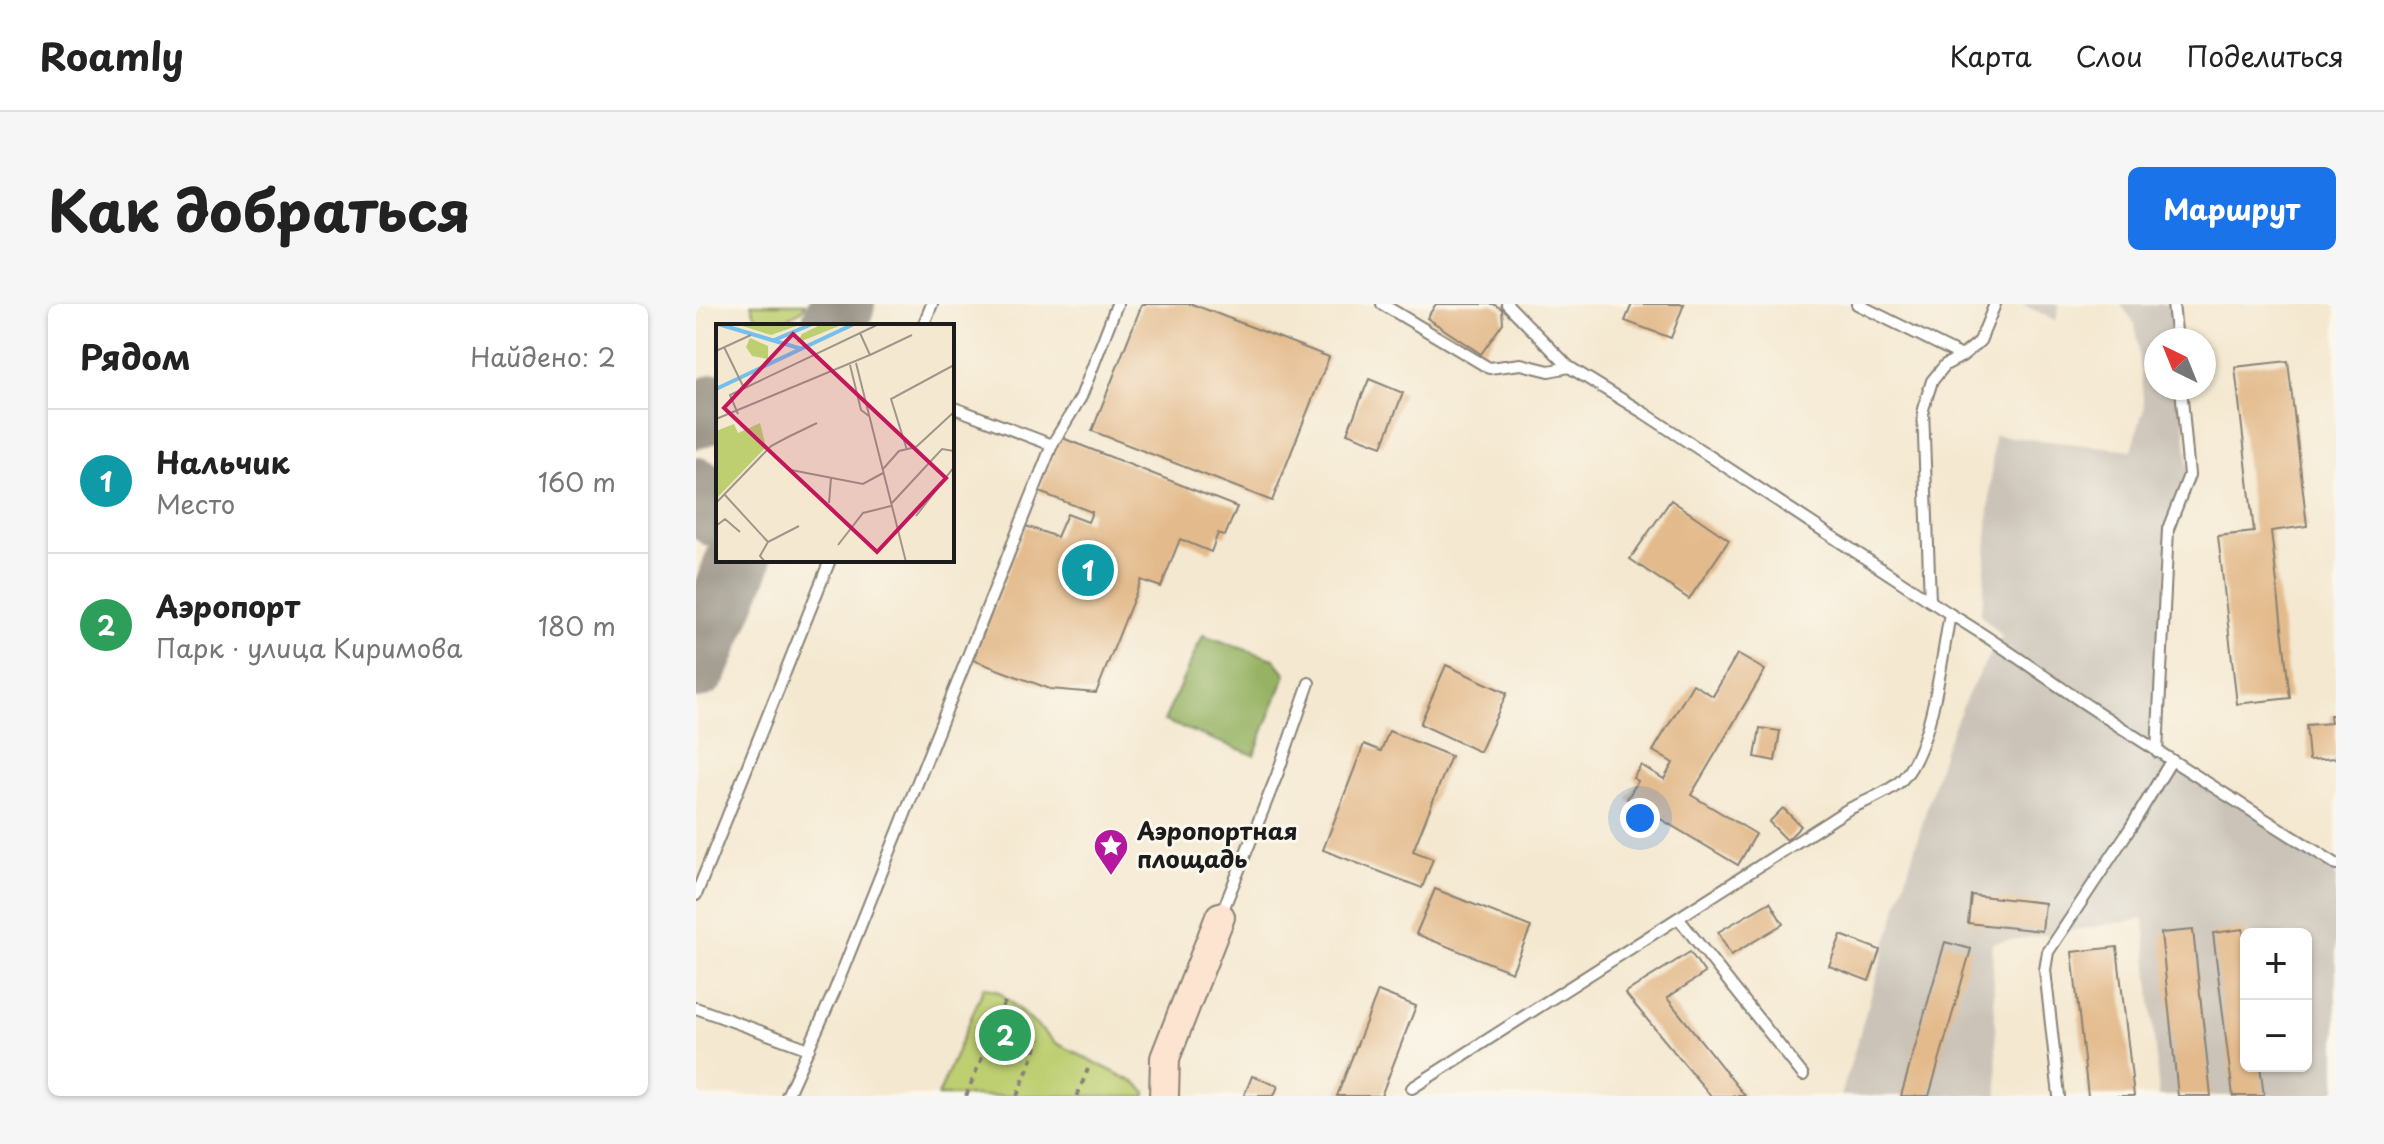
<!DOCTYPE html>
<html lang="ru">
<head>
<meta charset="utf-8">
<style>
  :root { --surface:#fff; --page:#f6f6f6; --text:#222; --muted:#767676; --line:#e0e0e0; --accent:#1a73e8 }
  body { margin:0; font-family:"Playpen Sans",sans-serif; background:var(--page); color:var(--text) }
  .controls { position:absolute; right:24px; bottom:24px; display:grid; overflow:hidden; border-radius:12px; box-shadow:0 2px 6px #0004 }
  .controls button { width:72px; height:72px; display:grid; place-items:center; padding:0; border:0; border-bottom:2px solid var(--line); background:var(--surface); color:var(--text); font:40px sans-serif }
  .compass { position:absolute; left:1448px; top:24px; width:72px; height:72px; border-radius:50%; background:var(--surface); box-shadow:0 2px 6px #0004; rotate:317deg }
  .you { position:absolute; left:944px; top:514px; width:28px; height:28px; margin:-20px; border:6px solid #fff; border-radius:50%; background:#1a73e8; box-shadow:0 0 0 12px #1a73e833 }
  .badge { display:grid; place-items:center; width:52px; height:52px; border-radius:50%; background:var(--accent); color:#fff; font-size:26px; font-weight:700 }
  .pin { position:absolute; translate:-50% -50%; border:4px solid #fff; box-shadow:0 2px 8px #0006 }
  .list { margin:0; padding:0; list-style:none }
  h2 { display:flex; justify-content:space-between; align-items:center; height:104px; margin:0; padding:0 32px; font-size:34px }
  h2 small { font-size:26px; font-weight:400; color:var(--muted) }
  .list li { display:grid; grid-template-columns:52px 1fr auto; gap:24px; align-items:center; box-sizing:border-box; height:144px; padding:0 32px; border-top:2px solid var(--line) }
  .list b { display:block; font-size:30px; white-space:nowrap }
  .list p { margin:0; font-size:26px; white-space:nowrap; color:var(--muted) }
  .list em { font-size:26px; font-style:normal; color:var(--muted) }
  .map { position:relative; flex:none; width:1640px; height:792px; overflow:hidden; border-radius:12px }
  header { display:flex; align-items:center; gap:48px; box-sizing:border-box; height:112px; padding:0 40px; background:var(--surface); border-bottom:2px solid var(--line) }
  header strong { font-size:38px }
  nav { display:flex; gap:44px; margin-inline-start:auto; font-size:28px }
  .intro { display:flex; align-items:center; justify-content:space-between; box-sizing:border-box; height:192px; padding:0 48px }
  h1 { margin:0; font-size:56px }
  .button { padding:20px 36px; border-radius:12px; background:var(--accent); color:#fff; font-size:28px; font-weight:700 }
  main { display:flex; gap:48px; padding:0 48px }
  aside { flex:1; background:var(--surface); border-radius:12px; box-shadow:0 2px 6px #0004 }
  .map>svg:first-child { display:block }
</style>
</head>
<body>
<header>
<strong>Roamly</strong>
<nav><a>Карта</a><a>Слои</a><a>Поделиться</a></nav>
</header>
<div class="intro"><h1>Как добраться</h1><a class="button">Маршрут</a></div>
<main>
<aside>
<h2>Рядом<small>Найдено: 2</small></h2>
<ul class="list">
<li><span class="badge" style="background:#0f9aa8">1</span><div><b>Нальчик</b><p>Место</p></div><em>160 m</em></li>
<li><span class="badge" style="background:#2e9e5b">2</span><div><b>Аэропорт</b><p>Парк · улица Киримова</p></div><em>180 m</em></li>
</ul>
</aside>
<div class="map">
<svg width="1640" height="792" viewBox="0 0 1640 792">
  <rect width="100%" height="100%" fill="#fbf7ec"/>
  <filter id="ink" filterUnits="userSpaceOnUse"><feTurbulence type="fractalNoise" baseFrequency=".0125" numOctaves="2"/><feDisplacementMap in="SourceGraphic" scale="16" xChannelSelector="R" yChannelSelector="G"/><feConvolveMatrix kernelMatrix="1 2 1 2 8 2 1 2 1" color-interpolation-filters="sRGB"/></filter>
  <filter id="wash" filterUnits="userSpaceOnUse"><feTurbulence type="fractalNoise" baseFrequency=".006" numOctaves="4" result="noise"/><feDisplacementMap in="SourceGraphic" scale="32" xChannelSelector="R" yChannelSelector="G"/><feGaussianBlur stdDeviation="1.8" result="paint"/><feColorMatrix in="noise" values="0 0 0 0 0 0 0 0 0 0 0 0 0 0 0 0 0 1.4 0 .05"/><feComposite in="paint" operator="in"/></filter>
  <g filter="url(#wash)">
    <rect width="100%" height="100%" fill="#f4e8d0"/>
    <g fill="#cbc3b8" fill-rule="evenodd">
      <polygon points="1326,0 1363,0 1360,17"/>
      <path d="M1425 0H1477L1481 36H1460V84H1485L1493 171 1472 225 1461 448 1640 560V792H1463L1448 615 1296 639 1302 792H1145L1249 443 1272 390 1301 337 1307 333 1284 310 1287 297 1298 131 1436 146 1448 103 1439 20ZM1550 630H1610V762H1550Z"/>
    </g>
    <g fill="#becf72" stroke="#6d7647" stroke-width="2">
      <polygon points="55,0 109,0 108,4 81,22 63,22"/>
      <polygon points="288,683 303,688 360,739 442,780 450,788 450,792 242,792"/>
    </g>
    <polygon fill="#96b264" stroke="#596740" stroke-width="2" points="507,331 578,355 590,370 558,451 468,417"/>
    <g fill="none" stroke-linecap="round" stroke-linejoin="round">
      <g stroke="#888276" stroke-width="66">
        <polyline points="138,22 146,0"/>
        <polyline points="0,112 22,102"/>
        <polyline points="0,186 12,196 22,211"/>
        <polyline points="0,362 43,256"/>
      </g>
    </g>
    <g id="blocks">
      <g fill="#e3ba8b">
        <polygon points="446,0 496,0 633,53 576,197 396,127"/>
        <polygon points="740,0 797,0 806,5 807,19 785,50 731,14"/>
        <polygon points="936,0 988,0 975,34 929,17"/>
        <polygon points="1592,57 1611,222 1575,227 1594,394 1541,400 1522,232 1558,228 1539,63"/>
        <polygon points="673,75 707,89 686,142 651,129"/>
        <polygon points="364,133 541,203 529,232 522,229 515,248 484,235 465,283 445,276 400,389 354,385 277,356 330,222 361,233 371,210 392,218 396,208 343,188"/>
        <polygon points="975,196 1033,236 993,295 934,255"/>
        <polygon points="1041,350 1069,366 995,491 1060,530 1042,561 931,495 942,477 937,474 945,461 968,475 977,459 957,447 997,380 1017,392"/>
        <polygon points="750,361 811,389 784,448 724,420"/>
        <polygon points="1634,411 1640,411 1640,454 1613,456 1610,421 1635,419"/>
        <polygon points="1064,424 1084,427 1079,457 1059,453"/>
        <polygon points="693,427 755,452 717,547 737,555 726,584 627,546 668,440 685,447"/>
        <polygon points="1087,504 1105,522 1091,536 1073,518"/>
        <polygon points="739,585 835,623 816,668 720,630"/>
        <polygon points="1275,591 1349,599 1346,627 1272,619"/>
        <polygon points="1074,598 1087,620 1035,651 1022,628"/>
        <polygon points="1547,625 1550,647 1550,762 1564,762 1568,792 1537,792 1517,629"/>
        <polygon points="1497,626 1515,792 1482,792 1465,629"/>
        <polygon points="1145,631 1184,646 1173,677 1133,662"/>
        <polygon points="1249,638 1275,645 1233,792 1205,792"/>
        <polygon points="1421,643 1438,792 1392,792 1376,648"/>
        <polygon points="994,648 1009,669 971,694 1049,792 1015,792 929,689"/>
        <polygon points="682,687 720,702 685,792 641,792"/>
        <polygon points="556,772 582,782 578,792 548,792"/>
      </g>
    </g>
  </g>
  <g filter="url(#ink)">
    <use href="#blocks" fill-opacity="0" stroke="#888276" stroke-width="2"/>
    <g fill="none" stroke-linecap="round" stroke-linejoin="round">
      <defs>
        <g id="service">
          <polyline points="686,0 793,64 825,60 853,67 873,63"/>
          <path d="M811 0 873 63 948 109 1254 310C1304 339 1349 374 1397 405 1477 458 1559 509 1640 560"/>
          <polyline points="1161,0 1266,52"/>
          <polyline points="1477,0 1481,36"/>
          <polyline points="227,22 236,0"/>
          <polyline points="256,103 356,141"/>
          <polyline points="1234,297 1227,105 1236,77 1249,61 1266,52 1284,37 1299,0"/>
          <polyline points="1461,448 1472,225 1493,171 1485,84"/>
          <polyline points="0,591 134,256"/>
          <polyline points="525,611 581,471 613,379"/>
          <polyline points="983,615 1107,771"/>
          <polyline points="0,704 113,745"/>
          <path d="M716 784 1151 506C1167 498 1187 491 1201 480 1235 455 1246 352 1254 310"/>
          <polyline points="91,792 138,688 356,141 385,93 421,0"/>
          <polyline points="1363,792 1349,666 1352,648 1435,523 1475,457"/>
        </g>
        <polyline id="secondary" points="468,792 469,754 524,613"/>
      </defs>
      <use href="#service" stroke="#888276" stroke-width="14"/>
      <use href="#secondary" stroke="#888276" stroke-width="32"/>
      <g stroke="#888276" stroke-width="4" stroke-dasharray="6 6" stroke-linecap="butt">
        <polyline points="270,792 309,697"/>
        <polyline points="321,792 344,735"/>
        <polyline points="381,792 392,765"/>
      </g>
      <use href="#service" stroke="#fff" stroke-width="10"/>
      <use href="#secondary" stroke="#fde4d1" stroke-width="28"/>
    </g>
  </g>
  <defs>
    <symbol id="sight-pin" viewBox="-11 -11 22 30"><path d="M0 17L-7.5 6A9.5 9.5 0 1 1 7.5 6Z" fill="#b5179e" stroke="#fbf7ec"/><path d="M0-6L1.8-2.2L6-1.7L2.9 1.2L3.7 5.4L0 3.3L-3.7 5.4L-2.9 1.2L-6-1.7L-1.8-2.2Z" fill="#fff"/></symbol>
  </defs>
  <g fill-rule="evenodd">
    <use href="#sight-pin" x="395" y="522" width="40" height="54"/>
  </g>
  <g text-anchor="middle" stroke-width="6" stroke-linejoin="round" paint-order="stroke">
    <g font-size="24" font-weight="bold" fill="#1c1c1c" stroke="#fbf7ec" text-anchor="start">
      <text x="441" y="536">Аэропортная<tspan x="441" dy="28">площадь</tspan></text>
    </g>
  </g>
  <g transform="translate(20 20)">
    <rect width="238" height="238" fill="#f4e8d0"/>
    <path d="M20 0H86L55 11ZM106 0H128L81 19 86 10ZM34 14 52 22V35L36 32 30 23ZM44 99 50 123 0 175V107L18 100 22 109Z" fill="#becf72"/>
    <path fill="none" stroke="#73bfed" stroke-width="4" d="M2 0 86 25M56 17 96 0M0 65 138 0"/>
    <path fill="none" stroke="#9e9688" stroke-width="2" d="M8 23 28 64M0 27 35 11M154 31 196 11M140 39 190 238M134 41 145 86 153 92M22 90 14 71 163 0M0 95 154 31 144 9M72 113 101 99M191 126 175 75 238 41M167 145 183 127 200 123 238 88M75 146 147 160 167 149M8 170 52 218 44 232 49 238M0 179 55 122 72 113M113 179 115 154M175 180 226 125 238 127M200 192 238 143M0 202 9 195 24 208M52 218 83 202M122 221 147 189 175 182"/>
    <path fill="#c2185b" fill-opacity="0.15" stroke="#c2185b" stroke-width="4" d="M77 10 230 154 161 228 8 84Z"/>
    <rect width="238" height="238" fill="none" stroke="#1c1c1c" stroke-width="4"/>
  </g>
</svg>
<div class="controls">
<button>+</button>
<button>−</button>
</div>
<svg class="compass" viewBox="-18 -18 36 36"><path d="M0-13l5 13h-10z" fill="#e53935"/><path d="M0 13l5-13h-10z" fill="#767676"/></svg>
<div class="you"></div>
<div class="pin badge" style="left:392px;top:266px;background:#0f9aa8">1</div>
<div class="pin badge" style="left:309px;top:731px;background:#2e9e5b">2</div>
</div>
</main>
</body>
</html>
